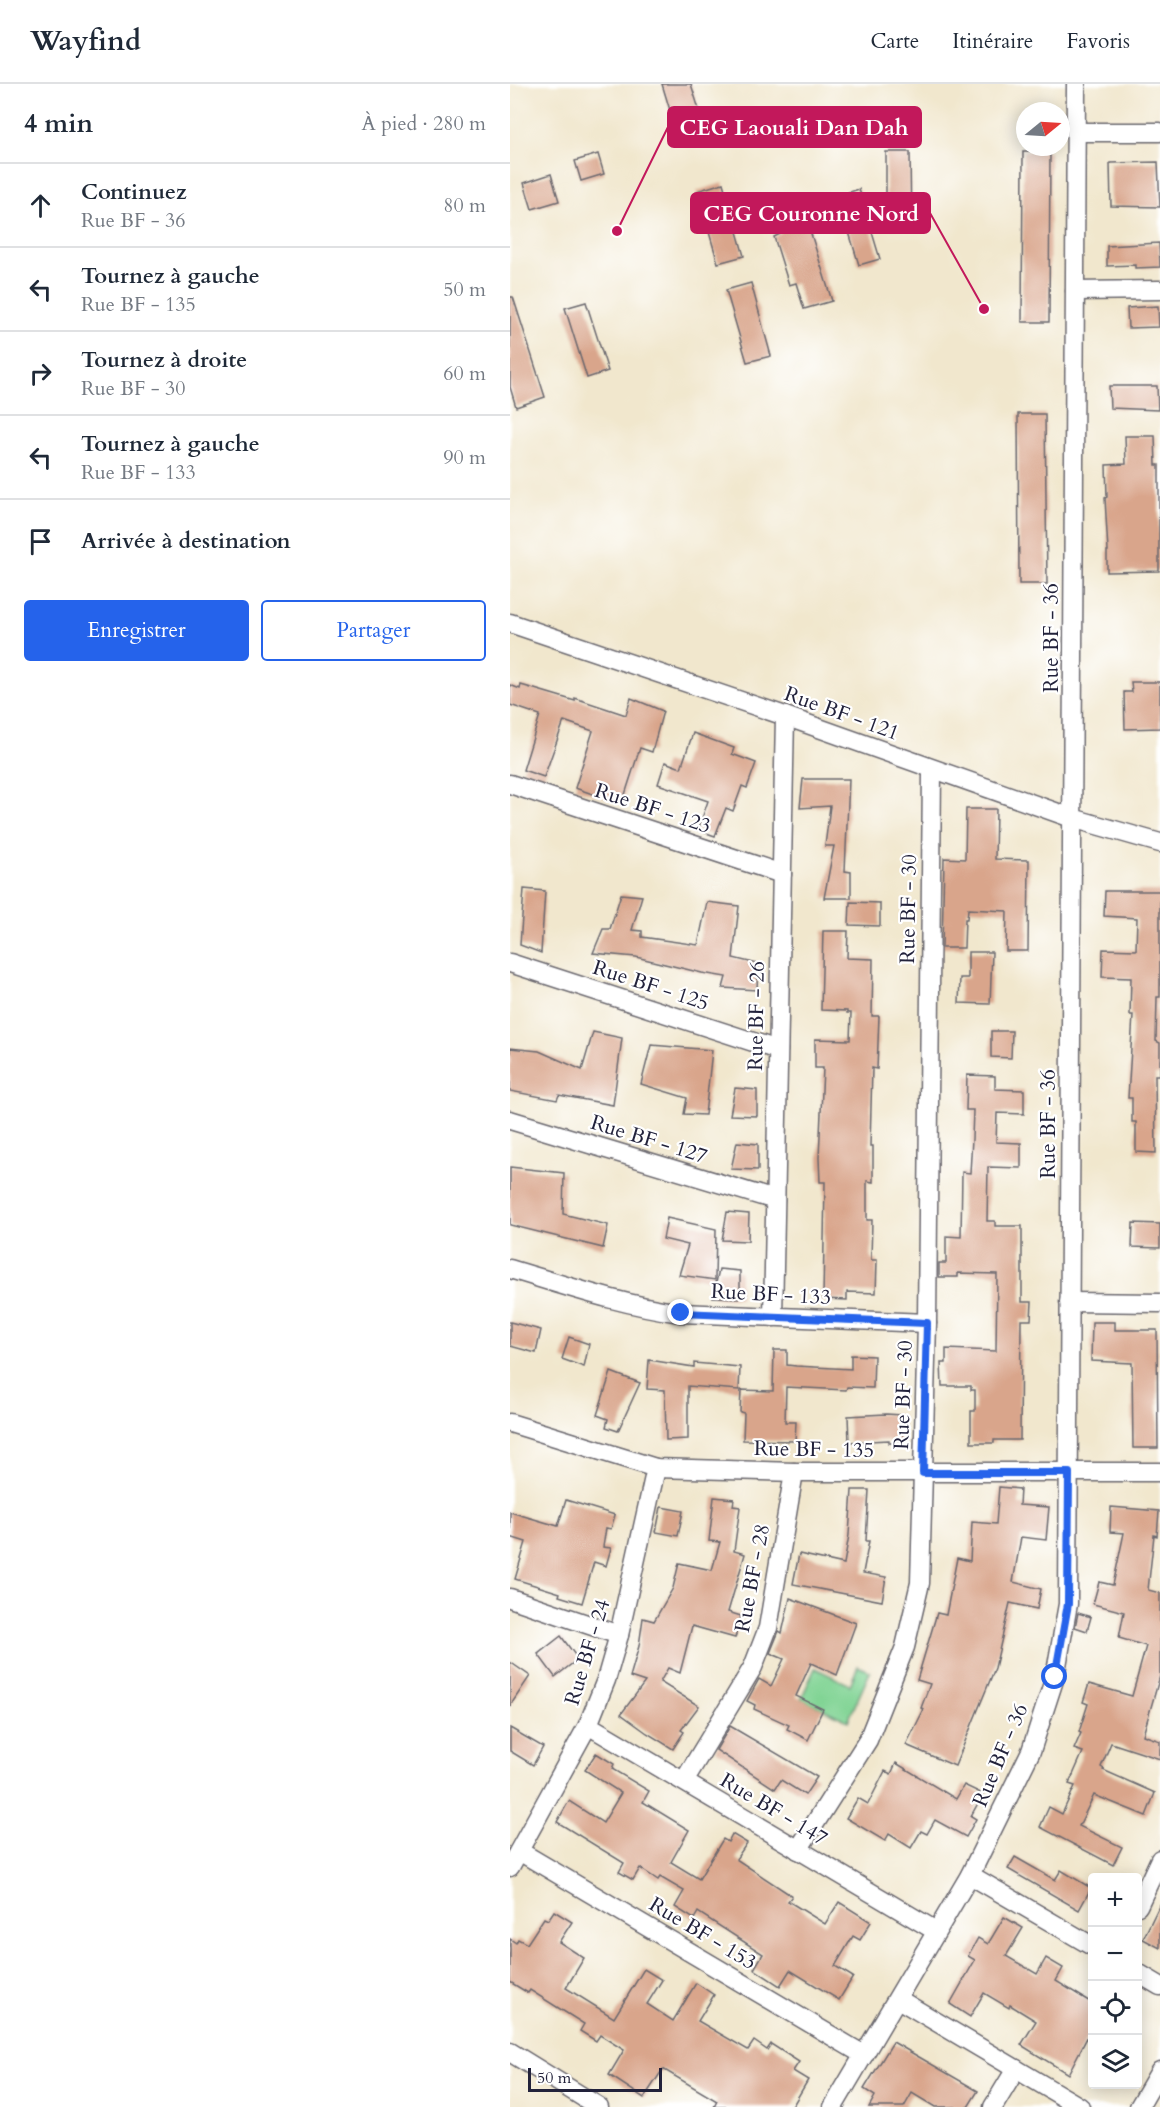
<!DOCTYPE html>
<html lang="fr">
<head>
<meta charset="utf-8">
<style>
  :root { --surface:#fff; --page:#f2f2f3; --text:#1f2937; --muted:#747a83; --line:#e0e1e3; --accent:#2563eb }
  body { margin:0; font-family:Cardo,serif; background:var(--page); color:var(--text) }
  .controls { position:absolute; right:18px; bottom:18px; display:grid; overflow:hidden; border-radius:6px; box-shadow:0 3px 15px #0003 }
  .controls button { width:54px; height:54px; display:grid; place-items:center; padding:0; border:0; border-bottom:2px solid var(--line); background:var(--surface); color:var(--text); font:30px sans-serif }
  .compass { position:absolute; left:506px; top:18px; width:54px; height:54px; border-radius:50%; background:var(--surface); box-shadow:0 3px 15px #0003; rotate:72deg }
  .scale { position:absolute; left:18px; bottom:15px; width:134px; box-sizing:border-box; padding-left:6px; border:3px solid #22223b; border-top:0; font-size:16px; line-height:21px; white-space:nowrap; color:#22223b; -webkit-text-stroke:4px #fff; paint-order:stroke }
  .stop { position:absolute; width:18px; height:18px; margin:-14px; border:4px solid #2563eb; border-radius:50%; background:#fff }
  .stop.end { background:#2563eb; border-color:#fff; box-shadow:0 2px 6px #0008 }
  .list { margin:0; padding:0; list-style:none }
  h2 { display:flex; justify-content:space-between; align-items:center; height:78px; margin:0; padding:0 24px; font-size:26px }
  h2 small { font-size:20px; font-weight:400; color:var(--muted) }
  .list li { display:grid; grid-template-columns:39px 1fr auto; gap:18px; align-items:center; box-sizing:border-box; height:84px; padding:0 24px; border-top:2px solid var(--line) }
  .list b { display:block; font-size:22px; white-space:nowrap }
  .list p { margin:0; font-size:20px; white-space:nowrap; color:var(--muted) }
  .list em { font-size:20px; font-style:normal; color:var(--muted) }
  .actions { display:flex; gap:12px; padding:18px 24px }
  .actions a { flex:1; padding:14px 0; border:2px solid var(--accent); border-radius:6px; text-align:center; font-size:21px; color:var(--accent) }
  .actions .main { background:var(--accent); color:#fff }
  .icon { flex:none; width:33px; height:33px; fill:none; stroke:currentColor; stroke-width:2; stroke-linecap:round; stroke-linejoin:round }
  .map { position:relative; flex:none; width:650px; height:2023px; overflow:hidden }
  header { display:flex; align-items:center; gap:36px; box-sizing:border-box; height:84px; padding:0 30px; background:var(--surface); border-bottom:2px solid var(--line) }
  header strong { font-size:28px }
  nav { display:flex; gap:33px; margin-inline-start:auto; font-size:21px }
  main { display:flex }
  aside { flex:1; background:var(--surface) }
  .map>svg:first-child { display:block }
</style>
</head>
<body>
<header>
<strong>Wayfind</strong>
<nav><a>Carte</a><a>Itinéraire</a><a>Favoris</a></nav>
</header>
<main>
<aside>
<h2>4 min<small>À pied · 280 m</small></h2>
<ul class="list">
<li><svg class="icon" aria-label="ahead" viewBox="0 0 24 24"><path d="M12 20V5M6 11l6-6 6 6"/></svg><div><b>Continuez</b><p>Rue BF - 36</p></div><em>80 m</em></li>
<li><svg class="icon" aria-label="left" viewBox="0 0 24 24"><path d="M17 20v-9H6M10 6l-5 5 5 5"/></svg><div><b>Tournez à gauche</b><p>Rue BF - 135</p></div><em>50 m</em></li>
<li><svg class="icon" aria-label="right" viewBox="0 0 24 24"><path d="M7 20v-9h11M14 6l5 5-5 5"/></svg><div><b>Tournez à droite</b><p>Rue BF - 30</p></div><em>60 m</em></li>
<li><svg class="icon" aria-label="left" viewBox="0 0 24 24"><path d="M17 20v-9H6M10 6l-5 5 5 5"/></svg><div><b>Tournez à gauche</b><p>Rue BF - 133</p></div><em>90 m</em></li>
<li><svg class="icon" aria-label="arrive" viewBox="0 0 24 24"><path d="M6 21V4h12l-3 4 3 4H6"/></svg><div><b>Arrivée à destination</b></div></li>
</ul>
<div class="actions"><a class="main">Enregistrer</a><a>Partager</a></div>
</aside>
<div class="map">
<svg width="650" height="2023" viewBox="0 0 650 2023">
  <rect width="100%" height="100%" fill="#fff"/>
  <filter id="ink" filterUnits="userSpaceOnUse"><feTurbulence type="fractalNoise" baseFrequency=".0167" numOctaves="2"/><feDisplacementMap in="SourceGraphic" scale="12" xChannelSelector="R" yChannelSelector="G"/><feConvolveMatrix kernelMatrix="1 2 1 2 8 2 1 2 1" color-interpolation-filters="sRGB"/></filter>
  <filter id="wash" filterUnits="userSpaceOnUse"><feTurbulence type="fractalNoise" baseFrequency=".008" numOctaves="4" result="noise"/><feDisplacementMap in="SourceGraphic" scale="24" xChannelSelector="R" yChannelSelector="G"/><feGaussianBlur stdDeviation="1.35" result="paint"/><feColorMatrix in="noise" values="0 0 0 0 0 0 0 0 0 0 0 0 0 0 0 0 0 1.4 0 .05"/><feComposite in="paint" operator="in"/></filter>
  <g filter="url(#wash)">
    <rect width="100%" height="100%" fill="#f1e7cd"/>
    <polygon fill="#82d495" stroke="#527b68" stroke-width="1.5" points="348,1582 360,1588 338,1637 291,1615 305,1584 340,1601"/>
    <g id="blocks">
      <g fill="#d9a58b">
        <polygon points="152,0 181,0 193,38 166,46"/>
        <polygon points="513,67 540,67 539,238 512,238"/>
        <polygon points="376,68 400,68 401,144 376,144"/>
        <polygon points="88,70 94,90 71,97 65,77"/>
        <polygon points="648,78 650,123 601,122 600,79"/>
        <polygon points="41,90 49,117 22,125 14,99"/>
        <polygon points="213,99 234,172 208,179 187,107"/>
        <polygon points="349,105 370,175 349,181 328,112"/>
        <polygon points="292,121 322,217 294,225 286,199 279,201 264,153 270,150 264,130"/>
        <polygon points="649,159 650,183 625,184 625,181 597,182 597,162"/>
        <polygon points="241,199 261,272 237,278 216,206"/>
        <polygon points="0,213 3,213 35,313 6,323 0,303"/>
        <polygon points="76,218 98,287 77,294 55,224"/>
        <polygon points="648,222 649,243 618,244 617,224"/>
        <polygon points="599,302 647,302 648,326 600,324"/>
        <polygon points="508,330 535,330 537,500 509,500"/>
        <polygon points="615,352 645,352 646,381 649,381 649,487 597,488 597,467 598,467 595,414 597,413 596,381 616,380"/>
        <polygon points="621,598 650,598 650,644 615,645 614,608 622,608"/>
        <polygon points="0,601 10,605 11,601 65,617 65,614 116,631 121,614 153,627 142,668 130,664 112,720 65,704 83,647 54,637 34,693 13,686 30,631 0,621"/>
        <polygon points="183,649 224,664 222,670 246,679 237,704 232,702 223,727 216,724 205,752 188,746 198,717 148,700 155,678 171,684"/>
        <polygon points="293,695 339,695 335,787 341,788 341,814 314,814 324,762 315,762 320,722 290,724"/>
        <polygon points="456,725 486,725 485,775 519,776 518,867 496,867 497,827 458,825 457,835 455,835 454,864 432,864 434,774 455,775"/>
        <polygon points="14,805 35,807 31,869 10,861"/>
        <polygon points="595,807 650,807 650,913 647,913 646,957 650,959 650,991 645,991 646,1069 626,1068 626,1038 622,1038 622,1014 618,1014 623,931 620,931 621,894 592,893 593,865 626,866 627,834 594,832"/>
        <polygon points="111,810 132,812 122,846 132,847 132,853 188,861 197,818 229,822 223,874 248,880 247,906 213,904 216,893 192,889 126,873 83,869 93,845 100,845"/>
        <polygon points="340,818 370,819 370,842 339,841"/>
        <polygon points="313,847 338,847 337,874 363,875 362,932 369,932 367,985 362,984 360,1062 363,1062 363,1098 357,1097 357,1136 362,1136 361,1176 367,1176 366,1209 337,1208 337,1216 313,1215 315,1098 310,1098 309,1074 313,984 305,984 305,955 340,956 341,929 337,929 337,927 311,926"/>
        <polygon points="458,868 482,868 480,920 449,919 450,894 458,894"/>
        <polygon points="481,947 502,947 501,974 481,973"/>
        <polygon points="83,948 112,954 103,1021 49,1011 47,1016 0,1007 0,964 29,967 72,986"/>
        <polygon points="141,961 202,966 195,1031 174,1030 177,1014 131,1000"/>
        <polygon points="457,991 485,992 485,1005 514,1006 514,1030 487,1029 486,1058 511,1059 511,1084 478,1083 477,1137 485,1137 485,1142 512,1142 512,1218 522,1218 521,1236 511,1236 510,1356 484,1356 484,1359 461,1359 461,1327 465,1327 465,1306 461,1306 461,1302 432,1302 431,1279 436,1279 436,1265 486,1267 487,1190 448,1189 448,1193 429,1193 429,1179 436,1179 436,1152 451,1153 452,1088 460,1089 462,1055 463,1026 456,1026"/>
        <polygon points="225,1004 247,1006 247,1032 220,1031"/>
        <polygon points="227,1058 248,1060 248,1086 221,1085"/>
        <polygon points="0,1083 54,1089 53,1130 98,1141 93,1164 0,1141"/>
        <polygon points="217,1128 239,1130 238,1157 212,1156"/>
        <polygon points="157,1134 206,1145 205,1196 169,1191 178,1161 153,1155"/>
        <polygon points="623,1139 650,1140 650,1164 622,1163"/>
        <polygon points="209,1185 230,1187 230,1214 203,1213"/>
        <polygon points="0,1238 31,1246 26,1269 0,1262"/>
        <polygon points="582,1238 605,1238 605,1246 647,1246 648,1364 623,1364 622,1279 581,1277"/>
        <polygon points="59,1253 79,1260 74,1283 52,1275"/>
        <polygon points="264,1266 277,1266 277,1281 286,1282 341,1285 341,1271 364,1272 363,1304 337,1303 336,1306 276,1303 275,1338 286,1338 285,1357 233,1356 234,1329 230,1328 231,1306 263,1307"/>
        <polygon points="139,1276 184,1283 184,1279 230,1283 229,1306 178,1302 178,1355 156,1356 155,1306 137,1305"/>
        <polygon points="101,1288 130,1299 108,1347 96,1343 98,1335 87,1331"/>
        <polygon points="376,1330 392,1331 393,1359 379,1359 379,1356 339,1358 338,1332"/>
        <polygon points="489,1403 510,1405 509,1421 539,1423 536,1456 511,1453 503,1498 531,1505 527,1525 500,1519 485,1584 445,1682 396,1661 414,1625 411,1624 420,1600 407,1596 427,1529 436,1531 447,1474 460,1477 462,1438 486,1440"/>
        <polygon points="342,1406 359,1406 356,1457 359,1457 353,1489 376,1493 372,1517 283,1500 289,1470 334,1480 339,1451"/>
        <polygon points="204,1413 224,1415 223,1422 230,1423 224,1467 235,1470 218,1528 231,1532 225,1554 182,1542 170,1589 158,1584 150,1598 189,1622 171,1646 174,1648 163,1665 137,1649 111,1630 135,1598 120,1593 129,1562 133,1534 144,1537 163,1504 169,1479 202,1486 210,1458 199,1457"/>
        <polygon points="56,1416 105,1431 101,1445 96,1444 93,1463 101,1464 96,1482 84,1478 72,1519 49,1512 50,1509 5,1495 16,1458 0,1453 0,1428 48,1442"/>
        <polygon points="151,1423 173,1427 168,1452 146,1448"/>
        <polygon points="601,1423 649,1427 647,1452 644,1451 638,1506 650,1509 650,1592 633,1651 650,1657 650,1675 601,1659 591,1683 594,1685 593,1686 645,1709 636,1732 584,1711 569,1742 612,1763 603,1781 530,1743 539,1723 552,1730 565,1702 559,1700 573,1668 564,1665 571,1649 569,1648 578,1620 573,1618 579,1600 622,1612 636,1562 609,1554 614,1528 583,1520 589,1498 603,1501 614,1449 600,1448"/>
        <polygon points="280,1514 346,1539 327,1591 301,1579 286,1612 313,1625 298,1656 277,1645 279,1641 244,1625 245,1621 237,1617 249,1595 261,1602 274,1575 260,1569 269,1547 272,1549"/>
        <polygon points="568,1529 581,1533 577,1547 565,1543"/>
        <polygon points="51,1552 68,1575 45,1593 28,1570"/>
        <polygon points="0,1578 20,1592 0,1622"/>
        <polygon points="220,1642 307,1693 295,1711 271,1696 265,1705 206,1666"/>
        <polygon points="0,1644 33,1663 23,1681 0,1667"/>
        <polygon points="86,1669 104,1680 102,1685 139,1707 133,1718 179,1746 161,1778 189,1795 213,1755 218,1758 222,1750 237,1759 226,1775 282,1812 278,1817 315,1840 329,1818 361,1838 350,1856 343,1852 325,1882 343,1893 329,1916 280,1886 270,1902 244,1885 253,1870 188,1828 184,1835 165,1823 174,1807 150,1793 148,1796 130,1784 123,1796 109,1788 114,1779 47,1738 59,1717 93,1739 111,1709 75,1686"/>
        <polygon points="386,1679 446,1715 454,1701 473,1710 461,1732 466,1735 456,1753 425,1736 417,1750 411,1747 401,1764 379,1750 375,1757 336,1734 348,1714 358,1720 375,1687 381,1690"/>
        <polygon points="505,1773 545,1796 551,1786 581,1804 569,1826 498,1785"/>
        <polygon points="650,1820 650,1864 633,1855"/>
        <polygon points="44,1827 62,1838 49,1858 74,1874 56,1904 104,1934 134,1885 152,1896 137,1920 163,1937 186,1899 204,1911 188,1937 238,1966 244,1957 257,1966 261,1960 289,1978 283,1987 298,1996 282,2023 204,2023 207,2017 153,1985 134,2014 99,1991 114,1966 90,1951 86,1957 70,1947 74,1940 20,1906 18,1909 0,1898 0,1855 6,1859 8,1855 17,1860 34,1834 38,1836"/>
        <polygon points="494,1833 513,1844 496,1872 527,1890 536,1874 553,1884 546,1897 582,1919 582,1944 558,1990 511,1961 526,1937 500,1921 499,1924 474,1909 460,1933 440,1920 465,1876 458,1872 468,1854 478,1860"/>
        <polygon points="383,1958 468,2007 458,2023 425,2023 402,2009 394,2023 359,2023 365,2012 354,2005"/>
      </g>
    </g>
  </g>
  <g filter="url(#ink)">
    <use href="#blocks" fill-opacity="0" stroke="#6a676e" stroke-width="1.5"/>
    <g fill="none" stroke-linecap="round" stroke-linejoin="round">
      <defs>
        <g id="street">
          <polyline points="566,48 650,48"/>
          <polyline points="565,207 650,206"/>
          <polyline points="0,539 275,632 562,734 650,759"/>
          <polyline points="0,700 272,790"/>
          <polyline points="0,879 268,966"/>
          <polyline points="0,1036 265,1116"/>
          <path d="M0 1185C57 1202 112 1221 171 1229L417 1239"/>
          <polyline points="559,1218 650,1219"/>
          <polyline points="263,1233 275,632"/>
          <polyline points="0,1339 146,1384 284,1388 650,1388"/>
          <polyline points="0,1514 109,1551"/>
          <polyline points="78,1641 426,1847"/>
          <polyline points="174,1697 243,1583 258,1544 284,1388"/>
          <polyline points="288,1766 358,1656 395,1563 410,1499 417,1239 422,685"/>
          <polyline points="9,1767 354,1971"/>
          <polyline points="0,1783 78,1641 96,1596 109,1551 146,1384"/>
          <polyline points="460,1791 582,1862"/>
          <polyline points="628,1822 650,1775"/>
          <polyline points="628,1889 650,1902"/>
          <polyline points="388,1915 570,2023"/>
          <polyline points="0,1968 89,2023"/>
          <polyline points="323,2023 460,1791 521,1667 545,1593 558,1520 566,0"/>
          <polyline points="483,2023 506,1985"/>
          <polyline points="629,2023 650,1987"/>
        </g>
      </defs>
      <use href="#street" stroke="#6a676e" stroke-width="21"/>
      <use href="#street" stroke="#fff" stroke-width="18"/>
    </g>
  </g>
  <g fill="none" stroke-linecap="round" stroke-linejoin="round" filter="url(#ink)">
    <polyline stroke="#2563eb" stroke-width="8" points="171,1229 417,1239 413,1389 559,1389 558,1520 545,1593"/>
  </g>
  <g text-anchor="middle" stroke-width="4.5" stroke-linejoin="round" paint-order="stroke">
    <g font-size="21" fill="#22223b" stroke="#fff">
      <text transform="translate(541 554) rotate(-90)" y="7">Rue BF - 36</text>
      <text transform="translate(332 629) rotate(20)" y="7">Rue BF - 121</text>
      <text transform="translate(143 724) rotate(18)" y="7">Rue BF - 123</text>
      <text transform="translate(398 825) rotate(-89)" y="7">Rue BF - 30</text>
      <text transform="translate(141 901) rotate(18)" y="7">Rue BF - 125</text>
      <text transform="translate(246 932) rotate(-89)" y="7">Rue BF - 26</text>
      <text transform="translate(538 1040) rotate(-90)" y="7">Rue BF - 36</text>
      <text transform="translate(139 1055) rotate(17)" y="7">Rue BF - 127</text>
      <text transform="translate(261 1210) rotate(3)" y="7">Rue BF - 133</text>
      <text transform="translate(393 1311) rotate(-88)" y="7">Rue BF - 30</text>
      <text transform="translate(304 1365) rotate(1)" y="7">Rue BF - 135</text>
      <text transform="translate(242 1494) rotate(-79)" y="7">Rue BF - 28</text>
      <text transform="translate(77 1568) rotate(-73)" y="7">Rue BF - 24</text>
      <text transform="translate(490 1671) rotate(-67)" y="7">Rue BF - 36</text>
      <text transform="translate(264 1725) rotate(31)" y="7">Rue BF - 147</text>
      <text transform="translate(193 1849) rotate(31)" y="7">Rue BF - 153</text>
    </g>
  </g>
  <path fill="none" stroke="#c2185b" stroke-width="2" d="M107 147L158 43M474 225L420 129"/>
  <g fill="#c2185b" stroke="#fff" stroke-width="2">
    <circle cx="107" cy="147" r="6"/>
    <circle cx="474" cy="225" r="6"/>
  </g>
  <g fill="#c2185b" stroke="#c2185b" stroke-width="2">
    <rect x="158" y="23" width="253" height="40" rx="6"/>
    <rect x="181" y="109" width="239" height="40" rx="6"/>
  </g>
  <g font-size="22" text-anchor="middle" font-weight="bold" fill="#fff">
    <text x="284" y="51">CEG Laouali Dan Dah</text>
    <text x="301" y="137">CEG Couronne Nord</text>
  </g>
</svg>
<div class="controls">
<button>+</button>
<button>−</button>
<button><svg class="icon" aria-label="locate" viewBox="0 0 24 24"><circle cx="12" cy="12" r="6"/><path d="M12 2v4M12 18v4M2 12h4M18 12h4"/></svg></button>
<button><svg class="icon" aria-label="layers" viewBox="0 0 24 24"><path d="M12 4l9 5-9 5-9-5zM3 14l9 5 9-5"/></svg></button>
</div>
<svg class="compass" viewBox="-18 -18 36 36"><path d="M0-13l5 13h-10z" fill="#e53935"/><path d="M0 13l5-13h-10z" fill="#747a83"/></svg>
<div class="scale">50 m</div>
<div class="stop" style="left:545px;top:1593px"></div>
<div class="stop end" style="left:171px;top:1229px"></div>
</div>
</main>
</body>
</html>
